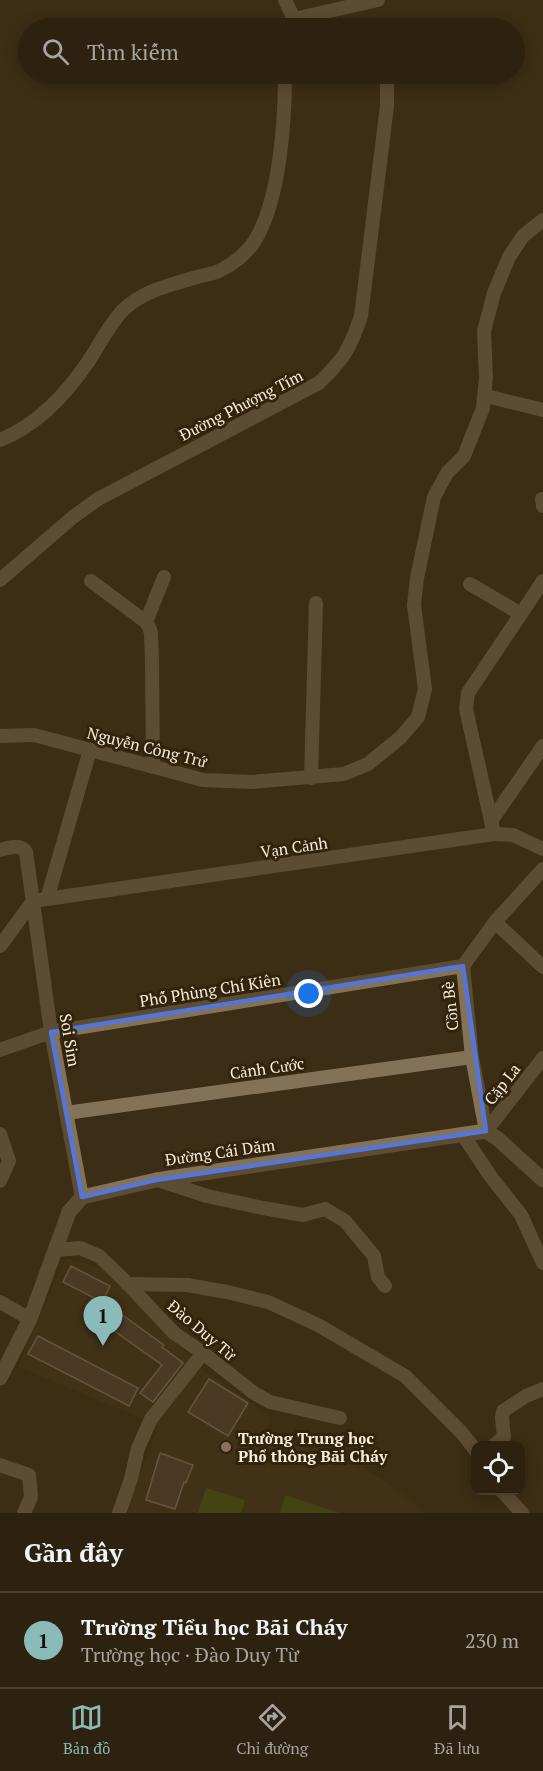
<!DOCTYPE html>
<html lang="vi">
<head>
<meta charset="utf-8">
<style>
  :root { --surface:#2d2210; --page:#352a19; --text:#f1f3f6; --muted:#a7a49f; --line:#483f30; --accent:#8bbbb9 }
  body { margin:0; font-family:"PT Serif",serif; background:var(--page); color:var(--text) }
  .controls { position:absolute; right:18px; bottom:18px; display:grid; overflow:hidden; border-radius:12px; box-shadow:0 3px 15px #0003 }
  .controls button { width:54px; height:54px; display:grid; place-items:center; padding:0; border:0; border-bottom:2px solid var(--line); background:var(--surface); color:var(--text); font:30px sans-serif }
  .you { position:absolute; left:309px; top:994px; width:21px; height:21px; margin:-15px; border:4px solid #fff; border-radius:50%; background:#1a73e8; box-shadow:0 0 0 9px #1a73e833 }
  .badge { display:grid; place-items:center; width:39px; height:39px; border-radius:50%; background:var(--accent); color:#111; font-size:20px; font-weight:700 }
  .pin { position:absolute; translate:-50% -50px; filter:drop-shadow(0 2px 3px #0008) }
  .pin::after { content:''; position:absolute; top:32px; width:21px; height:18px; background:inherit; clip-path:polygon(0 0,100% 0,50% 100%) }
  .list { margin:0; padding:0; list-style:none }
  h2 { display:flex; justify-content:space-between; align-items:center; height:78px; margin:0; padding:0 24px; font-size:26px }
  h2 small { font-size:20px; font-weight:400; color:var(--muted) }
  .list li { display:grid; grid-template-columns:39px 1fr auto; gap:18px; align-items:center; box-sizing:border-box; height:96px; padding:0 24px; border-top:2px solid var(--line) }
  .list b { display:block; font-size:22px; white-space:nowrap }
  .list p { margin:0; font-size:20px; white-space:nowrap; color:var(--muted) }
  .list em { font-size:20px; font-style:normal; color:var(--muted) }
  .icon { flex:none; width:33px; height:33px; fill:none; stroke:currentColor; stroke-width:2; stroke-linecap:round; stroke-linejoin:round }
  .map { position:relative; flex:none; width:543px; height:1513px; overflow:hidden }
  .search { position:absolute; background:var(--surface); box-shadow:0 3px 15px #0003; left:18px; right:18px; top:18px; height:66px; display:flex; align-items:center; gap:15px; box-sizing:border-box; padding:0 21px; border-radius:33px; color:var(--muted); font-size:22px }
  .sheet { height:174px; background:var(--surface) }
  nav { display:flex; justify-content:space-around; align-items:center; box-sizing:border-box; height:84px; border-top:2px solid var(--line); background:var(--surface); font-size:16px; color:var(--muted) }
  nav a { display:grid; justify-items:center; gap:3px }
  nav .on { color:var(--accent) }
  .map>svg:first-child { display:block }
</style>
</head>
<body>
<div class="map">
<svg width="543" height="1513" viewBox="0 0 543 1513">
  <rect width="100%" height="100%" fill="#3c2d16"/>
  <polygon fill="#483517" points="66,1258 98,1267 109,1272 200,1368 271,1416 264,1439 341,1455 390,1484 424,1513 127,1513 158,1425 18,1367"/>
  <g fill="#4e5d13">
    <polygon points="206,1488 245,1500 241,1513 198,1513"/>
    <polygon points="286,1495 340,1513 280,1513"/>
  </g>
  <g fill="#614837" stroke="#9c816f" stroke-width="1.5">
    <polygon points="71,1266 110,1286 102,1302 63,1282"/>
    <polygon points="110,1306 164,1345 162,1347 183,1363 153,1402 140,1393 162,1365 99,1320"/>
    <polygon points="38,1336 138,1388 129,1406 28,1354"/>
    <polygon points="209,1379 248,1403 228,1436 188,1412"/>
    <polygon points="160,1453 193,1465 186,1483 184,1482 175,1509 146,1500"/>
  </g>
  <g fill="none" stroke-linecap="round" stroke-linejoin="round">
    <g stroke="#837258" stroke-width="14">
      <polyline points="285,0 294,19 313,28"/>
      <polyline points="291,28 294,19 378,0"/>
      <polyline points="486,396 543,410"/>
      <path d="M0 440C38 425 68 392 90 359 100 343 110 324 123 310 144 290 171 285 197 277 204 275 213 274 219 271 232 265 246 254 254 242 280 201 285 121 285 74"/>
      <polyline points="542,499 543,506"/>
      <path d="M0 580 73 517 98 499 319 383C344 359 350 349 361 316L387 106V82L382 74"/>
      <polyline points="91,581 146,622 149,627 151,633 152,662 153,767"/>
      <polyline points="470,584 521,614"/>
      <polyline points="146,622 164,577"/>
      <polyline points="0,736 34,735 203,780 252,782 344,774 368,764 401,737 418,717 425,689 414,605 417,578 434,497 447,473 464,456 483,408 486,377 484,331 494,293 509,257 523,236 543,220"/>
      <polyline points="311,778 316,603"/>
      <polyline points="491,821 543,746"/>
      <polyline points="494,834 466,709 468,693 543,581"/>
      <path d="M0 850C9 848 20 843 26 852L51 1032 82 1197"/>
      <polyline points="47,899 90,750"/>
      <polyline points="33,901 494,834 513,835 543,849"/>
      <polyline points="495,922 543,967"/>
      <polyline points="0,946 33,901"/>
      <polyline points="0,1050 51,1032 463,966"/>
      <polyline points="66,1113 472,1057"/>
      <polyline points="486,1131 472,1057 463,966 495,922 543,869"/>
      <polyline points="486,1131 543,1058"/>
      <polyline points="0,1134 9,1161 0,1181"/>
      <polyline points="463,1135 491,1177 521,1215 543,1263"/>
      <polyline points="158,1180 207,1196 263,1208 303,1215 325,1209 345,1221 374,1256 378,1277 385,1286"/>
      <polyline points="56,1250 80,1248 99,1256 123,1279 174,1333 203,1353 254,1393 270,1402 340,1418"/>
      <polyline points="127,1284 187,1285 227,1292 268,1302 318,1325 405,1376 462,1433 476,1451"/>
      <polyline points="0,1302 30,1319"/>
      <polyline points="493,1446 504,1437 502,1418 503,1411 526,1396 543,1389"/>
      <polyline points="0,1465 29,1475 31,1497 24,1513"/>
      <polyline points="501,1490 522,1513"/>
      <polyline points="119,1513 131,1479 138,1448 151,1419 203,1353"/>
    </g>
    <polyline stroke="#837258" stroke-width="15" points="0,1378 30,1319 69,1212 82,1197 156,1180 486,1131 498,1139 543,1180"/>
  </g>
  <path d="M0 0H543V1513H0ZM463 966 486 1131 156 1180 82 1197 51 1032Z" fill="#3c2d16" fill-opacity=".55" fill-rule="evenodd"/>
  <path fill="none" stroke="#5476da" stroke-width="4.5" stroke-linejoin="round" d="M463 966 486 1131 156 1180 82 1197 51 1032Z"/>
  <circle fill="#8d6e63" stroke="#32230b" stroke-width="2" cx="226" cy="1447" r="6"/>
  <g text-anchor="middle" stroke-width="6" stroke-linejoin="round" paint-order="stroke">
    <g font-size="16" fill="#f7eddf" stroke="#32230b">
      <text transform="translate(241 405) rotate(-27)" y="6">Đường Phượng Tím</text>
      <text transform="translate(147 747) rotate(14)" y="6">Nguyễn Công Trứ</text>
      <text transform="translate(294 847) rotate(-8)" y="6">Vạn Cảnh</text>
      <text transform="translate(210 990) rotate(-9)" y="6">Phố Phùng Chí Kiên</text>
      <text transform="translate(450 1006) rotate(-96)" y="6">Cồn Bè</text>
      <text transform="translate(70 1040) rotate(80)" y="6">Soi Sim</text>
      <text transform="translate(267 1068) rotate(-8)" y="6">Cảnh Cước</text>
      <text transform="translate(502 1084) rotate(-52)" y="6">Cặp La</text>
      <text transform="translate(220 1152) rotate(-8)" y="6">Đường Cái Dăm</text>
      <text transform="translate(202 1330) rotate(40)" y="6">Đào Duy Từ</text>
    </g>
    <g font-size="16" font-weight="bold" fill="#f7eddf" stroke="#32230b" text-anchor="start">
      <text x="238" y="1444">Trường Trung học<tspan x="238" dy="18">Phổ thông Bãi Cháy</tspan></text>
    </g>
  </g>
</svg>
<div class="controls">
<button><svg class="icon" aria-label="locate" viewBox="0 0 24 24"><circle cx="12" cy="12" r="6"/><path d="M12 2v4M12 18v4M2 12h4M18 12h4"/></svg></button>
</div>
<div class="you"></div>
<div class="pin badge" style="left:103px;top:1346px">1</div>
<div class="search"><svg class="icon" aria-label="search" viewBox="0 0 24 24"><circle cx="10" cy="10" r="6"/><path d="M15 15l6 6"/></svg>Tìm kiếm</div>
</div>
<section class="sheet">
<h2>Gần đây<small></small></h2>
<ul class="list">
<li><span class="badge">1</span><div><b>Trường Tiểu học Bãi Cháy</b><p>Trường học · Đào Duy Từ</p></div><em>230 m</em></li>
</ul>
</section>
<nav>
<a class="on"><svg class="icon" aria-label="map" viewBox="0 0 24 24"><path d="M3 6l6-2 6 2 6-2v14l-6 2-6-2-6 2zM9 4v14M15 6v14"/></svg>Bản đồ</a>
<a><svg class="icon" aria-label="directions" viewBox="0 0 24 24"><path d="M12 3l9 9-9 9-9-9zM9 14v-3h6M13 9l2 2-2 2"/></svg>Chỉ đường</a>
<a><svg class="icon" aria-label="saved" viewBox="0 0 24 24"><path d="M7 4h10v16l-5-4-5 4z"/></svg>Đã lưu</a>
</nav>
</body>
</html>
